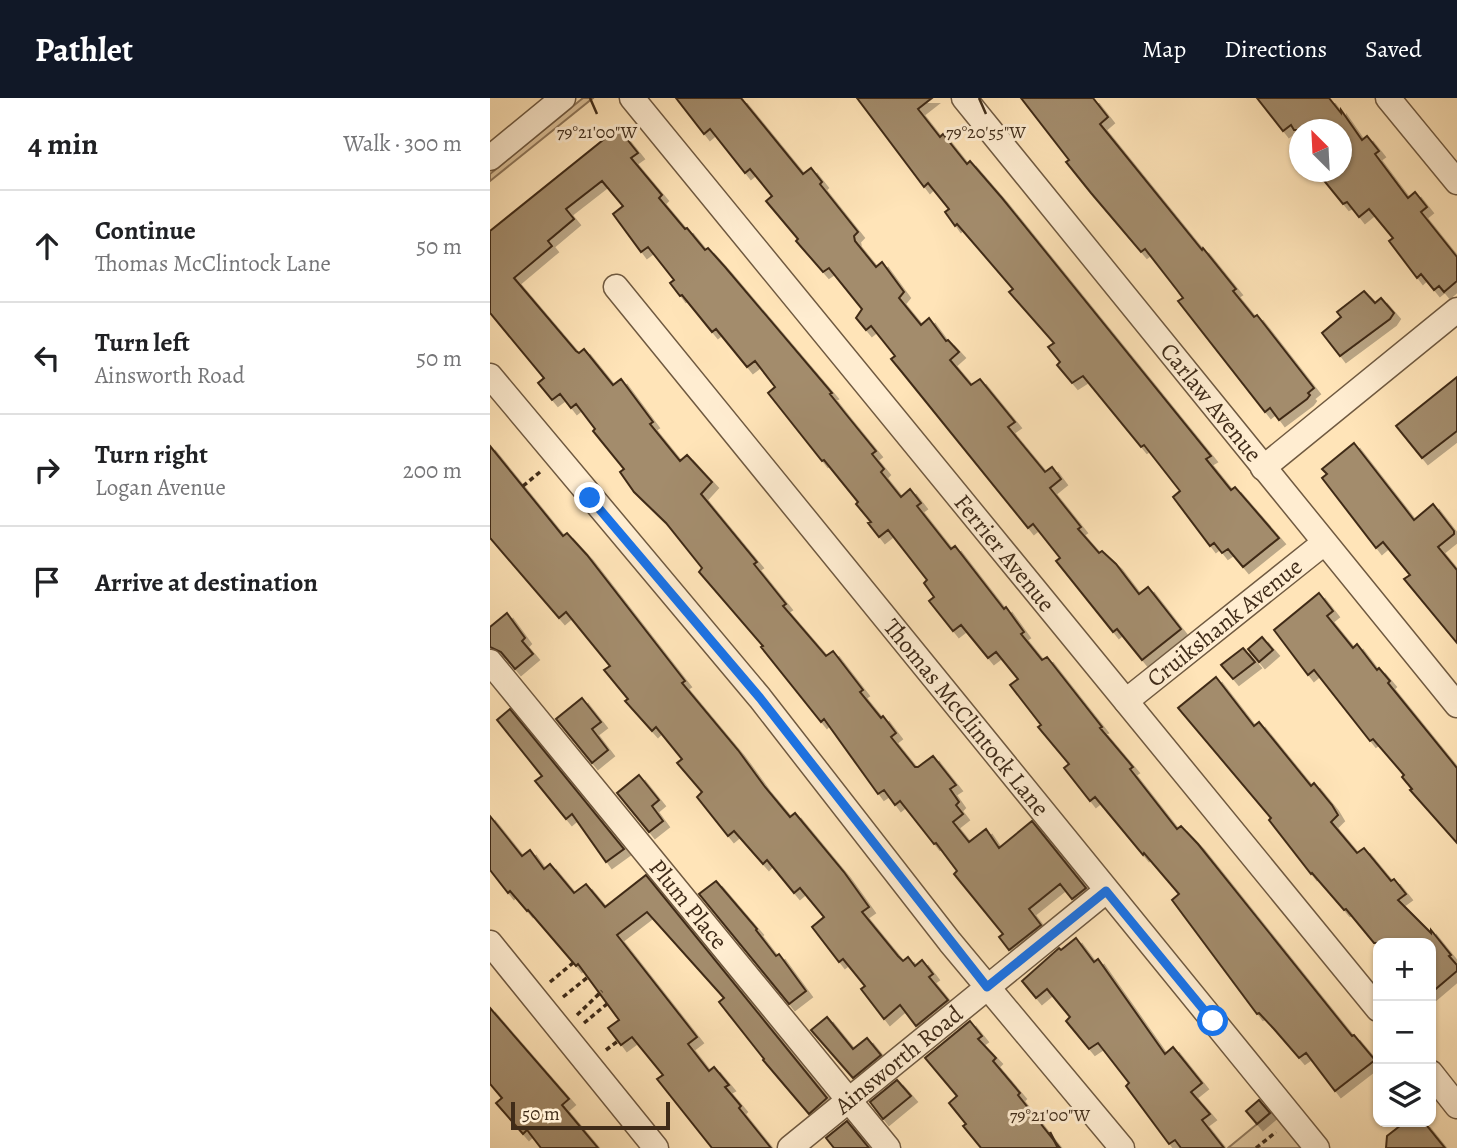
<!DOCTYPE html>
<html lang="en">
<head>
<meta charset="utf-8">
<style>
  :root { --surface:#fff; --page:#f6f6f6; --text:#202124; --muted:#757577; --line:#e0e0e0; --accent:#111827 }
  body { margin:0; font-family:Alegreya,serif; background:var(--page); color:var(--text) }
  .controls { position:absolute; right:21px; bottom:21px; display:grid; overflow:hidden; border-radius:14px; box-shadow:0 2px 5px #0004 }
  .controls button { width:63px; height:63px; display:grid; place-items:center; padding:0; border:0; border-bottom:2px solid var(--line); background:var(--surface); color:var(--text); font:35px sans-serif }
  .compass { position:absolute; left:799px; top:21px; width:63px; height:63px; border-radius:50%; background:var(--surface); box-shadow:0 2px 5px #0004; rotate:336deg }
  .scale { position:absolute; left:21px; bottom:18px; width:159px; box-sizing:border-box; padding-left:7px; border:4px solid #402c19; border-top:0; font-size:19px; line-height:24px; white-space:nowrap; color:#402c19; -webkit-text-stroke:5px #ffedd1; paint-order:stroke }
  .stop { position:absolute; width:21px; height:21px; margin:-16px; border:5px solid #1a73e8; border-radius:50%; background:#fff }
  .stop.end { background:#1a73e8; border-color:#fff; box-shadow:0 2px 7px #0008 }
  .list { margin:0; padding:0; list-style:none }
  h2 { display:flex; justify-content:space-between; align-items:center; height:91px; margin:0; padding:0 28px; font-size:30px }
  h2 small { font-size:23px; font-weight:400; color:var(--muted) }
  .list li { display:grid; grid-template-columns:46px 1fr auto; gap:21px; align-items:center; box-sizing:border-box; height:112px; padding:0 28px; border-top:2px solid var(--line) }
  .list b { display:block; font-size:26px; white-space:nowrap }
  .list p { margin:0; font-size:23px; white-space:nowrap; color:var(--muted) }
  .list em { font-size:23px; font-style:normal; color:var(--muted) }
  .icon { flex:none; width:38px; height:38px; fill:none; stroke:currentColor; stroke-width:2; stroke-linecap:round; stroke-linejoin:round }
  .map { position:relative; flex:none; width:967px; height:1050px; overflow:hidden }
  header { display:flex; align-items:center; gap:42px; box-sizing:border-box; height:98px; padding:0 35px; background:var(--accent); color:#fff }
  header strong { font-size:33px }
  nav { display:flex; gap:38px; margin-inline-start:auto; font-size:24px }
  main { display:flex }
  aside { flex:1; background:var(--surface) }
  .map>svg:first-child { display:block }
</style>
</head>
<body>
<header>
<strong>Pathlet</strong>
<nav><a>Map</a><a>Directions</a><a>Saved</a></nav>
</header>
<main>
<aside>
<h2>4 min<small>Walk · 300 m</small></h2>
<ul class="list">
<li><svg class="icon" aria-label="ahead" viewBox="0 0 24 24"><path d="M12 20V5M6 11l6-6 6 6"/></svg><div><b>Continue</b><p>Thomas McClintock Lane</p></div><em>50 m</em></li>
<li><svg class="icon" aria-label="left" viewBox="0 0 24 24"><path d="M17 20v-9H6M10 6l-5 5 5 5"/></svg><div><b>Turn left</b><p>Ainsworth Road</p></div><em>50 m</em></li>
<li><svg class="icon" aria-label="right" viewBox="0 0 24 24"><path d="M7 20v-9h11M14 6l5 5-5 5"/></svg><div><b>Turn right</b><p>Logan Avenue</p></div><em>200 m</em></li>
<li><svg class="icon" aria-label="arrive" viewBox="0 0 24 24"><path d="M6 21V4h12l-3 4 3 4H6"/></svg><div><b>Arrive at destination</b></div></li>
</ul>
</aside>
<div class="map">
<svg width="967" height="1050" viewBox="0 0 967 1050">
  <defs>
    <filter id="shadow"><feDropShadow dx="6" dy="6" stdDeviation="0" flood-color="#0004"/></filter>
  </defs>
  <rect width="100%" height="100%" fill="#ffe4b8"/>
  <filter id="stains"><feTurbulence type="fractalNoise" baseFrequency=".00286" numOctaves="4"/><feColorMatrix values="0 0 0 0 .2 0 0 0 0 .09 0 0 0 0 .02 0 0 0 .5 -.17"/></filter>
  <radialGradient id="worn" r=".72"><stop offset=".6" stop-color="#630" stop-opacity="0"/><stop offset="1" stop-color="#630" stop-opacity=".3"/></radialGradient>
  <g fill="#dfc59d" stroke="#90785b" stroke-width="2">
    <polygon points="93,0 103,0 0,83 0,76"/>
    <polygon points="783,1013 818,1050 738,1050"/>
  </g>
  <g fill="#a38c6c" stroke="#402c19" stroke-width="2" filter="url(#shadow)">
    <polygon points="186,0 251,0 313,76 321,70 332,84 330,86 368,134 364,138 365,143 386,169 392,164 414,194 409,200 431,227 439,220 456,243 458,242 469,254 460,262 481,287 490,281 525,324 518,329 555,374 562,369 571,381 560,390 591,429 588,431 609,455 612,453 626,466 649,496 658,489 691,531 652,562 627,531 623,534 566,463 570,460 543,426 538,430 411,273 401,261 405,258 381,228 376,232 366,220 372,211 339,170 333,174 306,143 308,141 276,103 282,98 260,71 255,75 220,31 214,36"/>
    <polygon points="367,0 442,0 428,11 450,39 453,36 477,66 480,63 512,100 721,358 716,361 741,392 745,389 789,440 753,469 738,451 732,455 724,445 720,448 683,399 690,393 654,347 651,349 593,278 582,285 567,267 570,264 558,249 564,245 519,194 523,191 467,126 465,128 455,114 459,111 438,85 434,89"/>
    <polygon points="531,0 603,0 618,19 610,26 712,152 713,150 746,191 743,193 764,219 767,217 824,290 818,295 820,297 817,301 789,322 780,310 775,314 688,203 693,200 687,192 655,151 651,154 601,95 576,64 579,62"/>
    <polygon points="767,0 839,0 851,15 851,12 872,42 877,38 889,53 885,56 918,100 925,94 937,109 931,114 967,159 967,183 954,194 949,188 944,192 931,176 927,180 899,143 903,140 879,111 869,119 857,104 853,106 827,74 851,74 851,32 804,32 801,27 793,33"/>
    <polygon points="128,30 148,55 141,60 172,97 169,100 195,131 197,130 215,152 218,150 235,169 342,295 340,296 355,315 386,353 382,356 394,371 391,374 411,399 420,391 431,405 427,408 461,451 465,448 514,511 516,509 534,534 531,536 552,562 557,559 612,629 610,630 643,669 640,671 687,731 691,728 708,746 862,938 864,937 885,962 845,993 816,955 809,960 784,931 769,915 767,916 682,802 689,796 654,755 653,757 605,699 600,703 574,670 579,666 548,629 551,627 520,587 528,581 506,554 498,560 471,527 463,533 439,503 444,499 434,485 437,482 398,432 389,439 378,425 381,424 366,406 368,404 334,362 332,363 278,295 285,289 265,263 257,269 226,231 222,234 192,197 190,198 180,185 184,182 158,149 151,154 123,116 133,108 112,83 76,111 84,121 58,143 62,148 24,180 86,253 89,255 94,251 123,287 131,281 163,324 160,326 190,363 197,357 222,384 211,396 267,464 264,466 296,506 293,508 336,558 343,553 373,592 370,594 391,620 393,618 406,635 401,639 425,669 428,669 443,658 466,687 460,691 469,704 466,707 473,716 463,724 479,744 496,731 509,750 542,723 596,790 582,801 570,786 539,811 551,827 519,852 509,839 513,836 464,776 467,773 446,745 444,746 410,703 405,707 394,692 388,696 334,621 331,624 271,549 273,548 209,474 212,470 176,425 144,394 130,374 134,371 103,333 105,331 86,306 81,310 70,296 62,302 48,285 54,280 0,215 0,133"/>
    <polygon points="874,193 885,205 891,200 904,215 900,221 850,258 832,235 851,219 847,214"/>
    <polygon points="967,279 967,333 932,360 906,328"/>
    <polygon points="864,345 924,422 943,406 964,433 964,436 948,449 967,472 967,545 914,481 920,477 893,444 886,450 832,380 837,376 832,371"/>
    <polygon points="0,348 73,438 77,435 97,457 195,583 192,585 248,652 275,689 300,719 305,715 354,774 379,809 372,814 408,858 413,863 418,859 425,868 432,862 443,876 439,879 458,902 426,928 410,907 394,921 371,891 375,888 353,861 349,864 322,829 334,819 310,790 304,795 277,762 273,766 244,733 238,738 207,699 212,694 187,665 192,661 166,629 162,633 135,603 138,601 114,572 120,568 76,514 69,520 0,440"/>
    <polygon points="829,495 843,513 837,518 863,550 867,546 887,572 889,570 900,583 898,585 967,670 967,745 920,692 922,691 912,679 914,677 883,641 880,643 824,572 818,577 784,532"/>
    <polygon points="17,515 35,540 32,543 43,556 25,571 11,554 0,549 0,529"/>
    <polygon points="772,539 783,552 769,564 758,551"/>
    <polygon points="753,550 765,564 743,581 731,567"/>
    <polygon points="726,579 764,628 769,624 821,688 824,685 842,707 848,717 841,724 867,755 874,750 901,783 904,781 916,796 908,802 941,835 941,832 961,857 959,858 967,867 967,873 941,895 941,845 884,845 856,811 854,812 822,775 821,776 779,722 781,720 688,610"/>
    <polygon points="92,600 111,624 102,631 118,652 102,665 66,621"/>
    <polygon points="20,611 134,751 116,764 82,716 76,721 45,683 52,678 7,622"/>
    <polygon points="149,677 169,702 162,708 173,723 159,734 127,695"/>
    <polygon points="0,718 32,758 40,752 54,771 60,766 84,795 96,786 115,809 156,777 337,1000 319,1016 273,962 274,961 229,904 234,900 157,814 127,837 207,939 198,946 219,973 224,969 239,987 235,989 251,1008 249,1010 281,1050 222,1050 167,981 173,977 142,939 131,947 118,930 129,922 88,866 86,868 38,812 37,813 20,793 18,795 0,772"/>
    <polygon points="226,783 267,831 266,832 286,858 289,856 316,893 299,906 209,796"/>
    <polygon points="586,840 604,864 608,861 675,956 683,949 712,985 701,994 720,1016 712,1022 734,1050 691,1050 685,1042 679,1046 636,988 639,985 608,945 599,951 576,923 580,919 557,891 546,900 532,883 569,850 571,852"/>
    <polygon points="0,910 79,1001 72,1007 108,1050 51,1050 37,1032 33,1036 6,1005 12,1000 0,986"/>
    <polygon points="337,919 363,951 377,940 391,957 363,980 321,932"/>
    <polygon points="480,923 492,938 488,941 506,960 503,963 530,995 528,997 570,1050 491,1050 473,1028 476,1026 459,1005 467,998 435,960"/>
    <polygon points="407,982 421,998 393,1021 380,1004"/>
    <polygon points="769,1002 780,1015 767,1026 756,1013"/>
    <polygon points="357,1023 379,1050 344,1050 336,1040"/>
    <polygon points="915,1024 934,1024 955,1050 896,1050 897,1038"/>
  </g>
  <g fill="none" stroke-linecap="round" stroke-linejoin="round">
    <defs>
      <g id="minor">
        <path id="s1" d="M142 0 888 911"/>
        <path id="s2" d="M474 0 967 607"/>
        <polyline points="898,0 967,84"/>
        <polyline points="0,60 73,0"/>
        <path id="s3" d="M126 189 827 1050"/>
        <polyline points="0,278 270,600 460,844 632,1050"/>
        <polyline points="773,370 967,212"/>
        <path id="s4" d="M0 564 398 1050"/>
        <path id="s5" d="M636 603 834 445"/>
        <polyline points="0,845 166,1050"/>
        <polyline points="941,975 967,1008"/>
        <path id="s6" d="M300 1050 616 793"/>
      </g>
    </defs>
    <use href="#minor" stroke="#705a41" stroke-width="27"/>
    <g stroke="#402c19" stroke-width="3.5" stroke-dasharray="5 3.5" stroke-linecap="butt">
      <polyline points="33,388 50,374"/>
      <polyline points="60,884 83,865"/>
      <polyline points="73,899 98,879"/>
      <polyline points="87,917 112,893"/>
      <polyline points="94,925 117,906"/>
      <polyline points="116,952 128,943"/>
      <polyline points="766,1050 786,1034"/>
    </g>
    <use href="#minor" stroke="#ffedd1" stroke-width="24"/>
  </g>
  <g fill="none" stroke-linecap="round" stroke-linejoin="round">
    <polyline stroke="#1a73e8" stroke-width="9" points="100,400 270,600 497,889 616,793 723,923"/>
  </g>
  <path fill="none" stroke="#402c19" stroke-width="2.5" d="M100 0 107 16M489 0 496 16M560 1034 568 1050"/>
  <g text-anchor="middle" stroke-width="6" stroke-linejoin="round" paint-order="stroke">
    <g font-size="24" fill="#402c19" stroke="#ffedd1">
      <text dy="8" stroke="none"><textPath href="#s2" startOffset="392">Carlaw Avenue</textPath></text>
      <text dy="8" stroke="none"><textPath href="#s1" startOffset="588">Ferrier Avenue</textPath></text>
      <text dy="8" stroke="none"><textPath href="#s5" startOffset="126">Cruikshank Avenue</textPath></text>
      <text dy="8" stroke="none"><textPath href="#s3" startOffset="555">Thomas McClintock Lane</textPath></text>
      <text dy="8" stroke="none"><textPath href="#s4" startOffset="313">Plum Place</textPath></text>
      <text dy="8" stroke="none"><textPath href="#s6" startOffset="140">Ainsworth Road</textPath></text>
    </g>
  </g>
  <g font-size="18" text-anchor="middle" fill="#402c19" stroke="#ffedd1" stroke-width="6" stroke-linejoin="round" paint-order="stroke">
    <text x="496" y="40">79°20'55"W</text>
    <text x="107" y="40">79°21'00"W</text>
    <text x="560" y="1023">79°21'00"W</text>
  </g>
  <rect width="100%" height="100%" filter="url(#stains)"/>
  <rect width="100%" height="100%" fill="url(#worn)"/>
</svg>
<div class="controls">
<button>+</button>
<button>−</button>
<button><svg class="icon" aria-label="layers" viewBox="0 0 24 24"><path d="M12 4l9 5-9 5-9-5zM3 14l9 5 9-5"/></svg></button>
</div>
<svg class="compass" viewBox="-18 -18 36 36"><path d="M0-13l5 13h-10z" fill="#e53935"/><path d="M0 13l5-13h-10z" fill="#757577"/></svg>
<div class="scale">50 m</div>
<div class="stop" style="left:723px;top:923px"></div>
<div class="stop end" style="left:100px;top:400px"></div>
</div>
</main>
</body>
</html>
